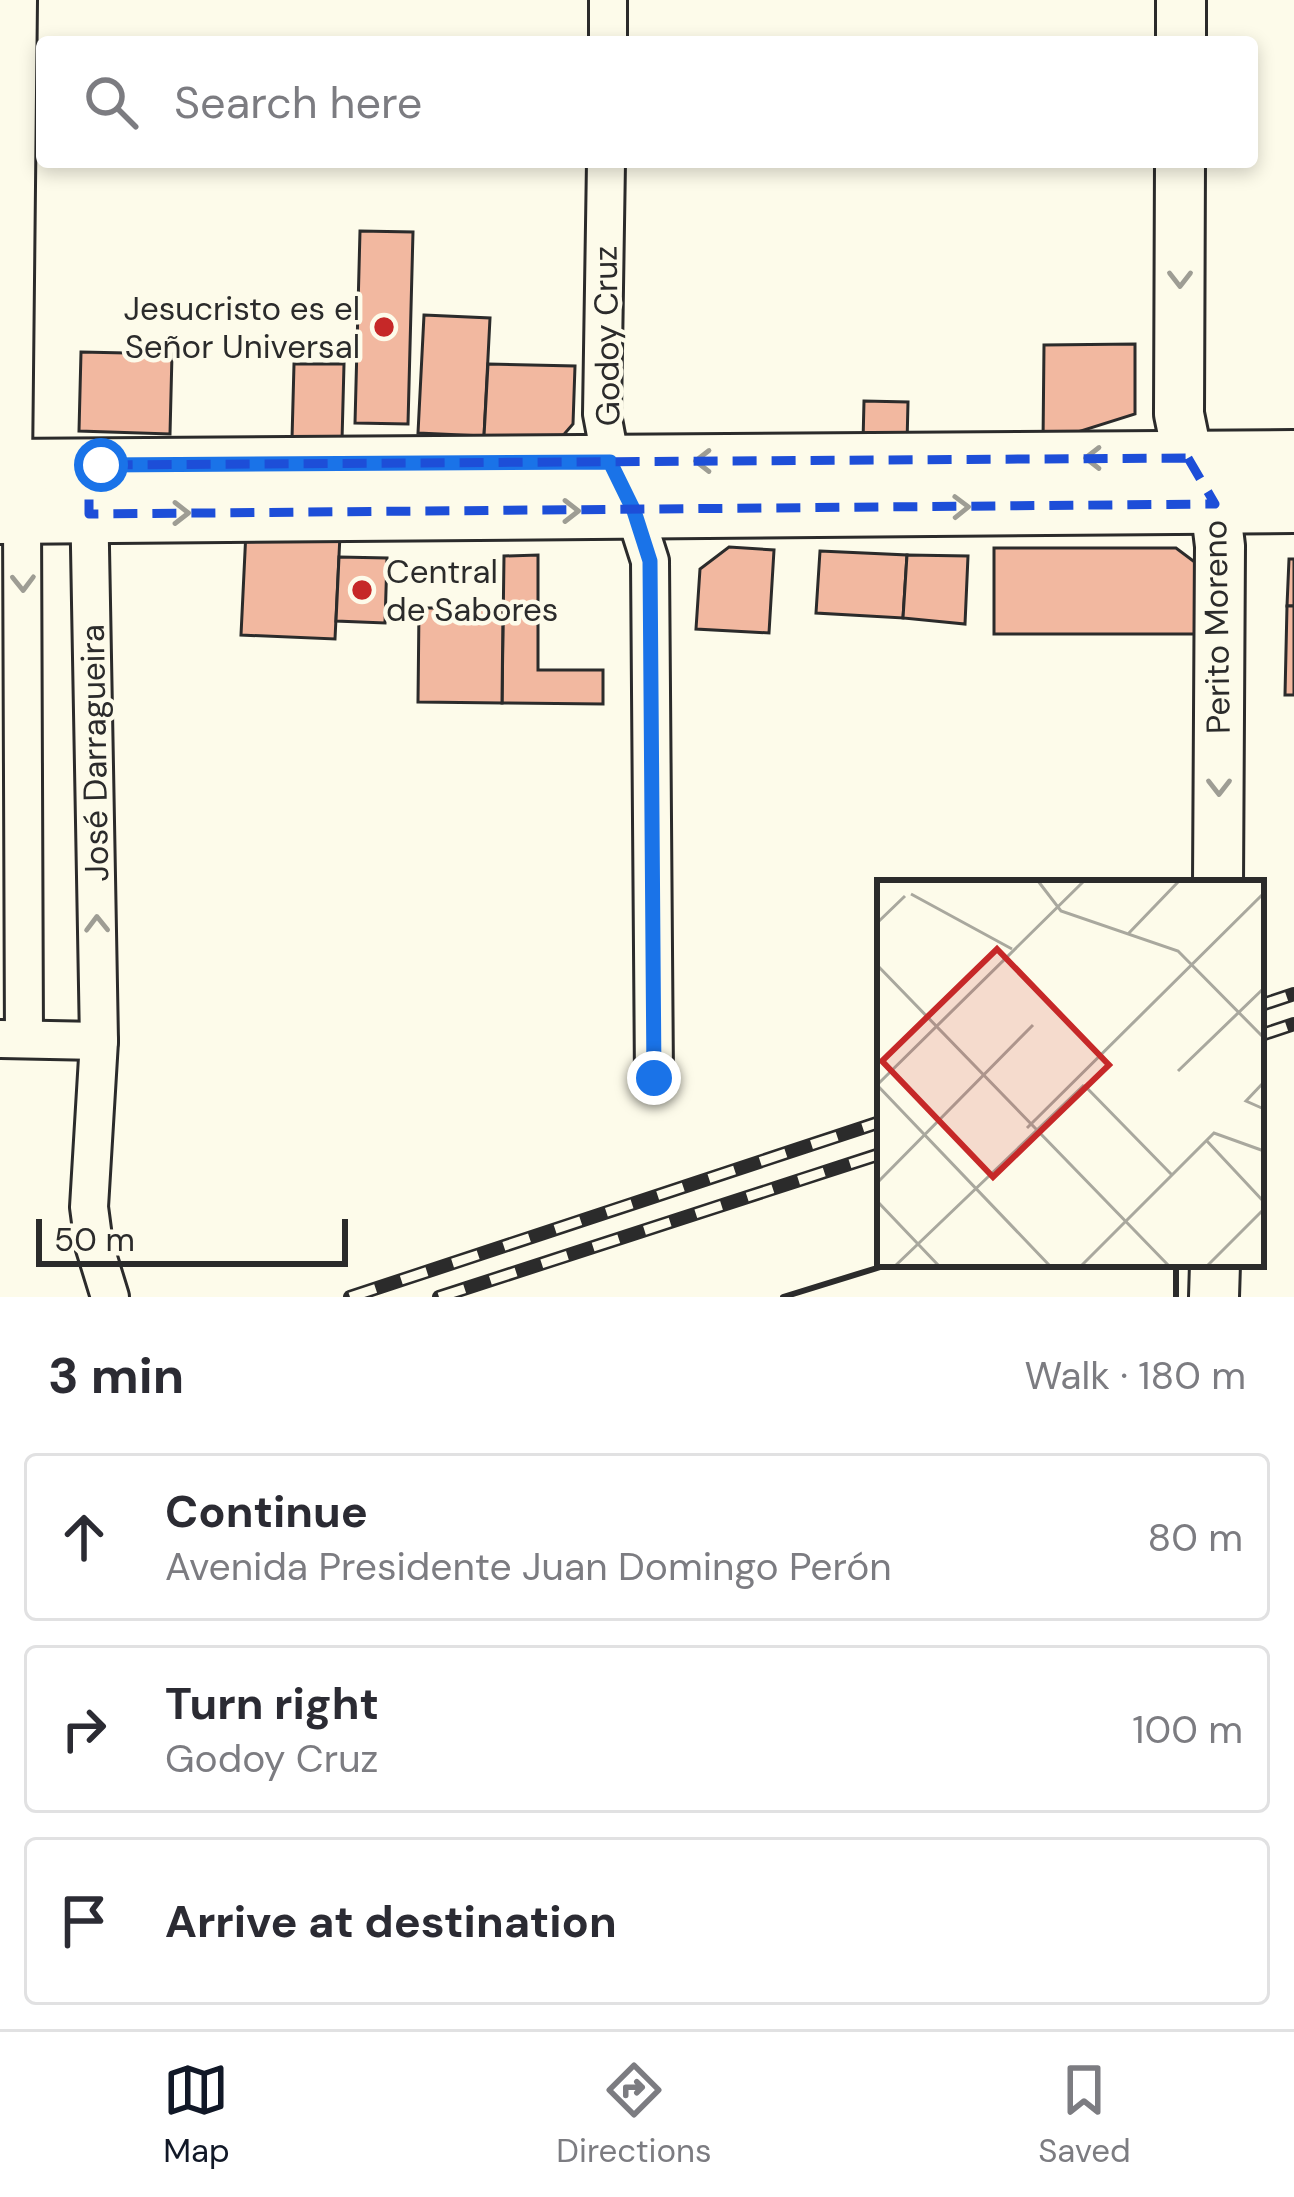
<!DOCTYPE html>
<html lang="en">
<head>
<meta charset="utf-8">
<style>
  :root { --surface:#fff; --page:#f7f7f7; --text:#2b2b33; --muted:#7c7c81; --line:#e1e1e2; --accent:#111827 }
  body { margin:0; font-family:"DM Sans",sans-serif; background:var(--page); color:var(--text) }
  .scale { position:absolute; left:36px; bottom:30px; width:312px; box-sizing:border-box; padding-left:12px; border:6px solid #2b2b2b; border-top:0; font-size:33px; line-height:42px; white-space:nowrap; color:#2b2b2b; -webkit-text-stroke:9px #fdfbea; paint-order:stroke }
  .stop { position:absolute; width:36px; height:36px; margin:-27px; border:9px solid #1a73e8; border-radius:50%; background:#fff }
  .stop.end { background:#1a73e8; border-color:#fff; box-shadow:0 3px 12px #0008 }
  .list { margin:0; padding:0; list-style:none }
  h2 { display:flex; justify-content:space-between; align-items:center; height:156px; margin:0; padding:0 48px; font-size:51px }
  h2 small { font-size:39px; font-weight:400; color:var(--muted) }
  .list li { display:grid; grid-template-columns:78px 1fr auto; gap:36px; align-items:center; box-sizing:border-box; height:168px; margin:0 24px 24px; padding:0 24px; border:3px solid var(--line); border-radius:12px }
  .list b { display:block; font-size:45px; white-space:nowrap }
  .list p { margin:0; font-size:39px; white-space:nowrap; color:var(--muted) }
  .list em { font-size:39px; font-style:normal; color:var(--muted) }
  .icon { flex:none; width:66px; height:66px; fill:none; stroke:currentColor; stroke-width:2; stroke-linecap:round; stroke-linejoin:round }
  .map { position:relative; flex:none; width:1294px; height:1297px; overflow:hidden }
  .search { position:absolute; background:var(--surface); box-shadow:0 6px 18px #0003; left:36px; right:36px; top:36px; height:132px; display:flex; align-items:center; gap:30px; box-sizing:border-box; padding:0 42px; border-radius:12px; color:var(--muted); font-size:45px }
  .sheet { height:732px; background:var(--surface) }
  nav { display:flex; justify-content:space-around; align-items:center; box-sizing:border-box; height:168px; border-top:3px solid var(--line); background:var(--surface); font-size:33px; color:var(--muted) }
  nav a { display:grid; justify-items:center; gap:6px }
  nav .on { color:var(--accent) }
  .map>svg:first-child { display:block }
</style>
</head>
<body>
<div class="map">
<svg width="1294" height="1297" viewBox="0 0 1294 1297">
  <rect width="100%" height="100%" fill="#fdfbea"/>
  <g fill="#f2b8a0" stroke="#2b2b2b" stroke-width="3">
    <polygon points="360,231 413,232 408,424 355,423"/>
    <polygon points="424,315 490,318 484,436 418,433"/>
    <polygon points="1135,344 1135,414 1043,443 1044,345"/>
    <polygon points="81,352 172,354 170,434 79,431"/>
    <polygon points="294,364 344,364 342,441 292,439"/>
    <polygon points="488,364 575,366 573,424 560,439 484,436"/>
    <polygon points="864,401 908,402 907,444 863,442"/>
    <polygon points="246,531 340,535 335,639 241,635"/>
    <polygon points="729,547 774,550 769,633 696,629 700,569"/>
    <polygon points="994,548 1176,548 1196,563 1196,634 994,634"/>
    <polygon points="820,551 907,555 903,618 816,613"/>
    <polygon points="538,555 538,670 603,670 603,704 502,703 504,556"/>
    <polygon points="907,555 968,556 965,624 903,618"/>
    <polygon points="339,557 387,558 385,623 336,621"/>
    <polygon points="1289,559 1294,559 1294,606 1287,606"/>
    <polygon points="1287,606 1294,606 1294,695 1285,695"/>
    <polygon points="419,608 503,608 502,703 418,702"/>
  </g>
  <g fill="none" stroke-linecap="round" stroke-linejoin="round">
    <defs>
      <g id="minor">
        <polyline points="18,0 13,467 22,516 24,1039"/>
        <polyline points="608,42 608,0"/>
        <polyline points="606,162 602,414 611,462 634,511 650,561 654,1078"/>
        <polyline points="89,493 99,1041 89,1207 94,1245 110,1297"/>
        <polyline points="1,1039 99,1041"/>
      </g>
      <g id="tertiary">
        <polyline points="1181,42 1181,0"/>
        <polyline points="1180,162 1179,414 1188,458 1215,504 1220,546 1218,883"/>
        <polyline points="1214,1297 1215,1264"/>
      </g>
      <g id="secondary">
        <polyline points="0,467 1294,458"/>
        <polyline points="0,516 1294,505"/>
      </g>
    </defs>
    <use href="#minor" stroke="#2b2b2b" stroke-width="42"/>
    <use href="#tertiary" stroke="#2b2b2b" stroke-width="54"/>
    <use href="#secondary" stroke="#2b2b2b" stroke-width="60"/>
    <use href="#minor" stroke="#fdfbea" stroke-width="36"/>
    <use href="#tertiary" stroke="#fdfbea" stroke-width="48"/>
    <use href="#secondary" stroke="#fdfbea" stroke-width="54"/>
    <defs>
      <g id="rail">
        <polyline points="1261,1005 1294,994"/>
        <polyline points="1261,1035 1294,1024"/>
        <polyline points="350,1297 880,1122"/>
        <polyline points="439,1297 880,1154"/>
      </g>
    </defs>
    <use href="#rail" stroke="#2b2b2b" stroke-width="14"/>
    <use href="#rail" stroke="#fdfbea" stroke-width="9" stroke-dasharray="27" stroke-linecap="butt"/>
    <g stroke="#2b2b2b" stroke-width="6">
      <polyline points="783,1297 890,1264"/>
      <polyline points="1176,1297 1176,1264"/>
    </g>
  </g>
  <defs><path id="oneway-chevron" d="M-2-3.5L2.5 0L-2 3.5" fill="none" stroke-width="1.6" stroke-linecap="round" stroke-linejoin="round" transform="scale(3)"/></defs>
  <g stroke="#9e9d94">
    <use href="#oneway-chevron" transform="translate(1180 279) rotate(90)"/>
    <use href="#oneway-chevron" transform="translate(1093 458) rotate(180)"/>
    <use href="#oneway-chevron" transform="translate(703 461) rotate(180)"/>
    <use href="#oneway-chevron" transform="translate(961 507) rotate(-1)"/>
    <use href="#oneway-chevron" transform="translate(571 511)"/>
    <use href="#oneway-chevron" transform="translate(181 513)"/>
    <use href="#oneway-chevron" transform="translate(23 583) rotate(89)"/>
    <use href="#oneway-chevron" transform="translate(1219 787) rotate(90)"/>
    <use href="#oneway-chevron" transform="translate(97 924) rotate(-91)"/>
  </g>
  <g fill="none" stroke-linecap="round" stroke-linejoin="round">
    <polyline stroke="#1a73e8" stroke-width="15" points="101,465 610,462 634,511 650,561 654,1078"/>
  </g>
  <path fill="none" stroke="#1d4ed8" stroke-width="9" stroke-dasharray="24 15" stroke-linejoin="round" d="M1188 458 1215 504 89 514V465Z"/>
  <g fill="#c62828" stroke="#fdfbea" stroke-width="4.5">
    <circle cx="384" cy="327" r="12"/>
    <circle cx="362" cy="590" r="12"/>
  </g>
  <g text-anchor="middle" stroke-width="9" stroke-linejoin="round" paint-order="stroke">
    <g font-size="33" fill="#2b2b2b" stroke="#fdfbea" text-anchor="end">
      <text x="360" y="320">Jesucristo es el<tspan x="360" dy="38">Señor Universal</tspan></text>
      <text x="386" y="583" text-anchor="start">Central<tspan x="386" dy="38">de Sabores</tspan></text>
    </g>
    <g font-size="33" fill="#2b2b2b" stroke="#fdfbea">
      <text transform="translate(606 336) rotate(-91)" y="12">Godoy Cruz</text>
      <text transform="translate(1216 627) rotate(-91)" y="12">Perito Moreno</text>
      <text transform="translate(94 753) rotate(-91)" y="12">José Darragueira</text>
    </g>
  </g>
  <g transform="translate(877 880)">
    <rect width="387" height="387" fill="#fdfbea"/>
    <path fill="none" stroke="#a9a89e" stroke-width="3" d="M161 1 184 31 301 71 387 158M34 14 135 69M0 43 28 16M251 54 302 1M0 85 292 386M301 191 387 108M387 202 369 221 387 229M0 205 207 1M0 205 173 386M207 205 294 294M150 248 387 13M329 260 387 322M0 303 156 145M0 321 62 386M18 386 207 205M204 386 337 253 387 271M330 386 387 329"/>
    <path fill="#c62828" fill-opacity="0.15" stroke="#c62828" stroke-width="6" d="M120 69 232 185 116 297 5 181Z"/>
    <rect width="387" height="387" fill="none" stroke="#2b2b2b" stroke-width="6"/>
  </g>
</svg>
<div class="scale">50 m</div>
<div class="stop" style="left:101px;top:465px"></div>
<div class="stop end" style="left:654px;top:1078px"></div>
<div class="search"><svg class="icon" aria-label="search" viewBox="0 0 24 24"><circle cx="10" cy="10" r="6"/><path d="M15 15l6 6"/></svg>Search here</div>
</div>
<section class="sheet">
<h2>3 min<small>Walk · 180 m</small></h2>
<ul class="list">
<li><svg class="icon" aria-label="ahead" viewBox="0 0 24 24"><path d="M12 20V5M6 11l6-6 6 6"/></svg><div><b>Continue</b><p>Avenida Presidente Juan Domingo Perón</p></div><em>80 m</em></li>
<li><svg class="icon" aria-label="right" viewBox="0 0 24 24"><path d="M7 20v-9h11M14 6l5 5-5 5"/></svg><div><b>Turn right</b><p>Godoy Cruz</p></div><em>100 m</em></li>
<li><svg class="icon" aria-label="arrive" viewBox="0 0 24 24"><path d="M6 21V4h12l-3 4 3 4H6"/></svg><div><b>Arrive at destination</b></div></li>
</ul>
</section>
<nav>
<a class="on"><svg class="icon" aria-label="map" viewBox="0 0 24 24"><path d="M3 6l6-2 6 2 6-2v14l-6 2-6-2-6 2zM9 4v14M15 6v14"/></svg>Map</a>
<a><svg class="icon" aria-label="directions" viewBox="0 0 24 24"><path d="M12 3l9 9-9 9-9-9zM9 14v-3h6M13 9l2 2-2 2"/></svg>Directions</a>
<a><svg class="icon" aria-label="saved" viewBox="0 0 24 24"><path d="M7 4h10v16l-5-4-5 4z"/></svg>Saved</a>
</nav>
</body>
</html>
